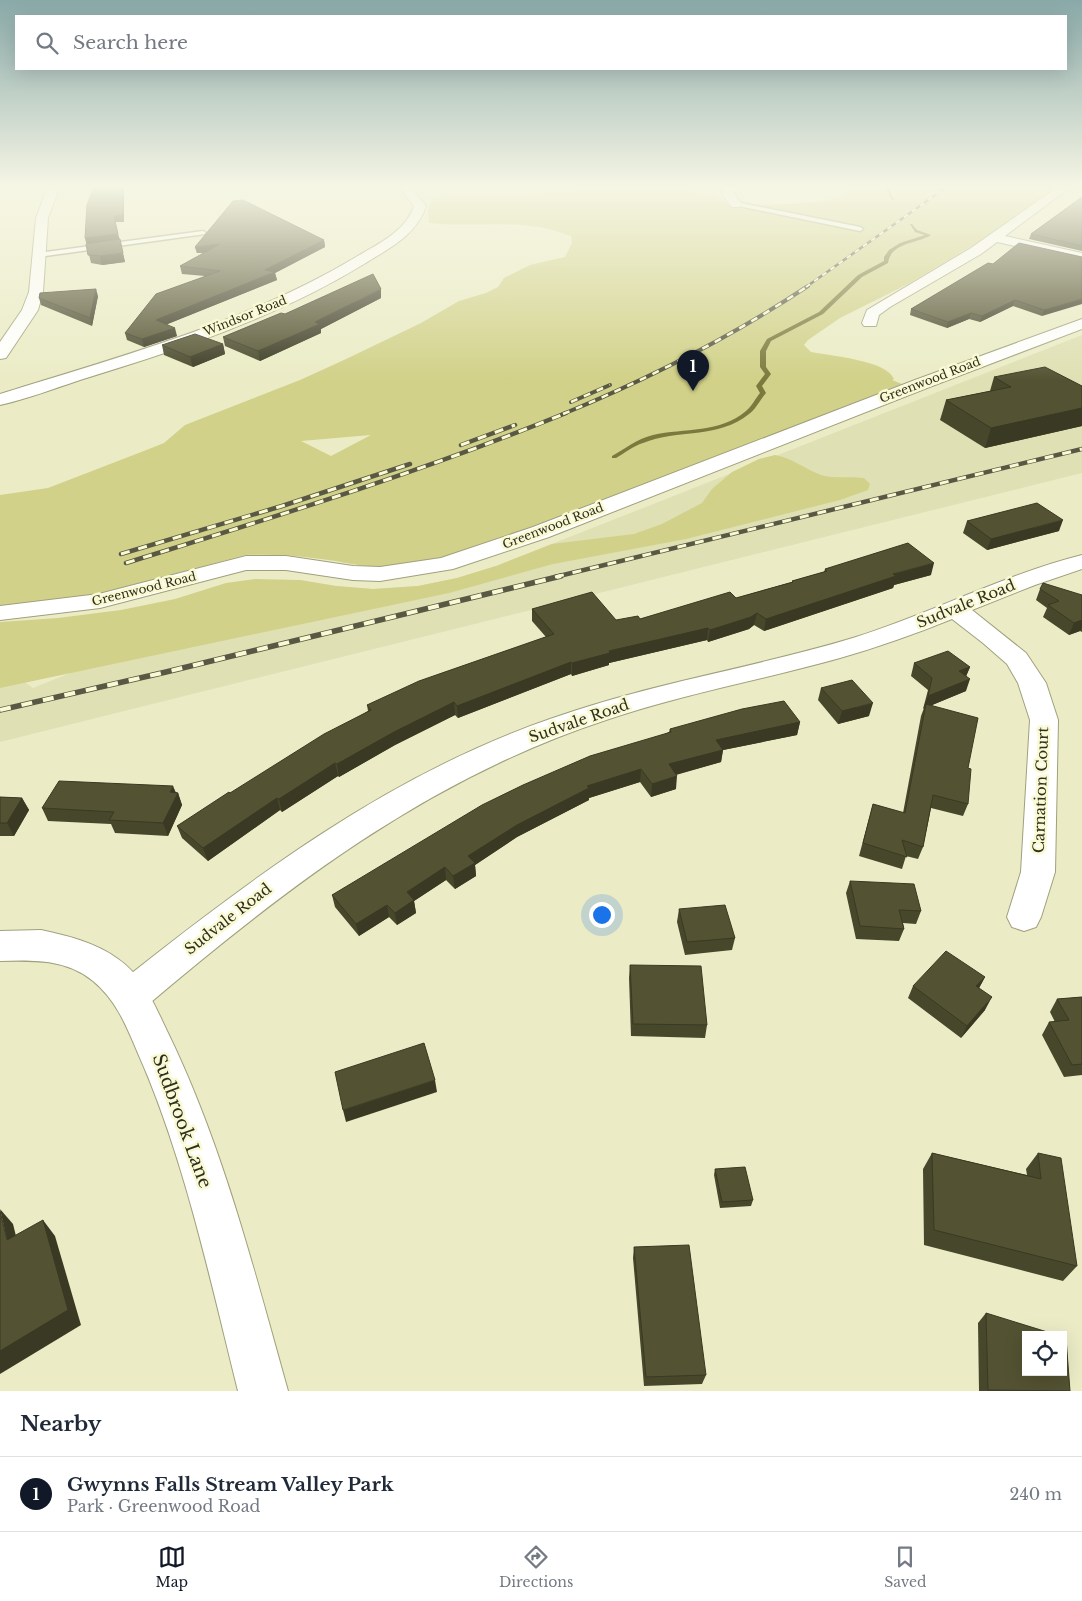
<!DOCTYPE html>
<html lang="en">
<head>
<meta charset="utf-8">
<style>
  :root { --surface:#fff; --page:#f6f6f7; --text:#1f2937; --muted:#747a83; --line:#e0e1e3; --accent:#111827 }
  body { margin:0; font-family:"Libre Baskerville",serif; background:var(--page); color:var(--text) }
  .controls { position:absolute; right:15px; bottom:15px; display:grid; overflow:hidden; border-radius:0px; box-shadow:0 5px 20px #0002 }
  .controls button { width:45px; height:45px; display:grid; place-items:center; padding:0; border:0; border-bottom:1px solid var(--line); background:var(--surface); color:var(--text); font:25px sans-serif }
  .you { position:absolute; left:601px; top:914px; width:18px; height:18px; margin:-12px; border:4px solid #fff; border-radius:50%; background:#1a73e8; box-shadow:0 0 0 8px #1a73e833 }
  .badge { display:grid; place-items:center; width:32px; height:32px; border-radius:50%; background:var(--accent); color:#fff; font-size:16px; font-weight:700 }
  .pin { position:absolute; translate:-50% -41px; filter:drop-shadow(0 1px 2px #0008) }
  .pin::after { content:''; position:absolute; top:26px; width:18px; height:15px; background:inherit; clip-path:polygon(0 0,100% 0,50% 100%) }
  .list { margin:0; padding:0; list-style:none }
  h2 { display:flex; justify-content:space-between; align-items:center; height:65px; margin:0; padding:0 20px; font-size:21px }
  h2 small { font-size:16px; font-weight:400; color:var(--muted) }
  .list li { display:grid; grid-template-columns:32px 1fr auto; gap:15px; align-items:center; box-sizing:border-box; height:75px; padding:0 20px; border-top:1px solid var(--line) }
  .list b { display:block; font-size:19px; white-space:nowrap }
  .list p { margin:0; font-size:16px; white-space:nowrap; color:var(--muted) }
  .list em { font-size:16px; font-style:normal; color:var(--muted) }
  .icon { flex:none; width:28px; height:28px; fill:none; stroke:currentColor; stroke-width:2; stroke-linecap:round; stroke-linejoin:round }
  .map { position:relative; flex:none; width:1082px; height:1391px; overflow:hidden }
  .search { position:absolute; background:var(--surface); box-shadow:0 5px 20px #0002; left:15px; right:15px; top:15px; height:55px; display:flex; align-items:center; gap:12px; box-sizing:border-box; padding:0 18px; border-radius:0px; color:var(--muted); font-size:19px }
  .sheet { height:140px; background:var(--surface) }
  nav { display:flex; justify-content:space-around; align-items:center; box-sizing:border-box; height:70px; border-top:1px solid var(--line); background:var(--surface); font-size:14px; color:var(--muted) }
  nav a { display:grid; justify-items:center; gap:2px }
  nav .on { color:var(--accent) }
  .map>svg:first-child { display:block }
</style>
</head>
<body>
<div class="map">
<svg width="1082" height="1391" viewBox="0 0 1082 1391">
  <rect width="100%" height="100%" fill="#ebecc6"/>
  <polygon fill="#dfe0b3" points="1082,335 1082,473 0,742 0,672 8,670 33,688 300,580 336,586 373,589 418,586 457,578 496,566"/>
  <g fill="#d1d189" fill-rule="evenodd">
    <path d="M849 186H1057L977 243 908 284 840 318 808 340 804 345 811 352C831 356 886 360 894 379L892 380 902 384 535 527C486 545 434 566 381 567 361 567 340 561 321 559 296 555 270 554 245 555L99 594 66 600 0 606V495L48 488 149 449 164 443 185 425 300 380 344 360 421 323 459 301 486 293 498 287 504 278 530 265 565 257 572 243 571 236C525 217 477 228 429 223L428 211 431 199 441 196 459 194 670 190 712 194 723 199 729 205C756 205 829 206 849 192ZM371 435 331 456 301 441Z"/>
    <path d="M775 455C792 458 805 469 821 475 834 479 851 476 864 478L870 484 868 490 840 500 686 539 553 564 449 593 0 688V622L58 618 121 610 175 599 226 583 255 579 300 580 336 586 373 589 418 586 457 578 496 566 552 544 634 534 662 524 702 503 712 489 732 472 759 459Z"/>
  </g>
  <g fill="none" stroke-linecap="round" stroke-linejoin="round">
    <g fill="#7b793d" fill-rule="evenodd">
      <polygon points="884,186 888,186 894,200 892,200"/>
      <path d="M910 224H912L917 230 931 235C917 244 891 242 888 263L862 277 823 314 771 341 766 351V367L771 374 762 386 766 393C760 400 756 409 749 414 719 439 677 429 643 443 633 446 625 453 616 458H612V456C626 448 637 439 653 435 684 428 721 433 746 411 752 406 755 399 760 393L756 386 765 374 760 367V351L767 339 819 312 858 275 884 261V257L889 250 900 243 925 235 915 232Z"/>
    </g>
    <defs>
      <g id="service">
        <polygon points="736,202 860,227 863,229 860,231 734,205 734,203"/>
        <polygon points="203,231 205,232 205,234 38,257 34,255 38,253"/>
      </g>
      <g id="minor">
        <path d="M398 186H410L426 206C417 235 388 249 364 264 276 318 178 350 80 380 53 389 27 399 0 405V394C121 356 246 323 356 257 378 244 405 232 414 206Z"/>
        <polygon points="725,186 737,186 734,194 742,204 740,207 732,207 722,194"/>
        <polygon points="1059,186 1072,186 1005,236 1082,253 1082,261 997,242 981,254 890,307 879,315 876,326 864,326 862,323 867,310 971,248"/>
        <path d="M1082 555V569L1035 585 972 610 1026 653 1046 683 1058 720 1055 872 1041 917 1036 927 1024 931 1012 927 1007 917 1021 872 1030 720 1018 683 1007 664 983 643 952 619C915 634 878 647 840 658 762 680 682 694 606 720 427 779 285 888 144 1008L131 1012 118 1008 112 996 118 984C250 879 388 775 550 719 650 683 755 668 856 637 932 613 1003 575 1082 555Z"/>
      </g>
      <g id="tertiary">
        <polygon points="48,186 60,186 48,218 43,292 38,310 6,358 0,359 0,342 22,310 29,292 36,218"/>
        <polygon points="1082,319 1082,329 927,388 549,537 453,569 380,581 353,580 286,570 246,570 100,608 0,620 0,606 99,594 246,556 286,556 353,566 380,567 441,558 533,527 915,380"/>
        <path d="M41 930C68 936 95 942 118 959 144 977 155 1006 168 1033 223 1146 254 1270 288 1391H238C210 1279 184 1156 137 1051 126 1025 116 1000 93 981 66 959 33 960 0 961V931Z"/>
      </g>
    </defs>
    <use href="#service" stroke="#a0a07d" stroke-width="3"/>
    <use href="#minor" stroke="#a0a07d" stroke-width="2"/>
    <use href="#tertiary" stroke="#a0a07d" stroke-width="2"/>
    <use href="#service" fill="#fff" fill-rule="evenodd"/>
    <use href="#minor" fill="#fff" fill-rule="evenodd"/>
    <use href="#tertiary" fill="#fff" fill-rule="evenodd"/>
    <defs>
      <polyline id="rail-far3" points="806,287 948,186"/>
      <g id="rail-far2">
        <polyline points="571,402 610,385"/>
        <path d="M563 414C648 379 731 337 808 286"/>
      </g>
      <g id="rail-far1">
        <polyline points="461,445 515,425"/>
        <polyline points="121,554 282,506 410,464"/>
        <path d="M126 563C274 517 422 472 566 413"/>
        <polyline points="555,577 1082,449"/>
      </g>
      <polyline id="rail" points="0,710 166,672 561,576"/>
    </defs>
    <use href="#rail-far3" stroke="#585844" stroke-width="2.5"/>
    <use href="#rail-far2" stroke="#585844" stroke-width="4"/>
    <use href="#rail-far1" stroke="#585844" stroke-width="4.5"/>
    <use href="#rail" stroke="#585844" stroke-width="5.5"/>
    <use href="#rail-far3" stroke="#f9f9d3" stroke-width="2" stroke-dasharray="5" stroke-linecap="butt"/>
    <use href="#rail-far2" stroke="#f9f9d3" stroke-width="2.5" stroke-dasharray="7" stroke-linecap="butt"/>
    <use href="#rail-far1" stroke="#f9f9d3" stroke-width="3" stroke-dasharray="9" stroke-linecap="butt"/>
    <use href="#rail" stroke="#f9f9d3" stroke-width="4" stroke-dasharray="11" stroke-linecap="butt"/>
  </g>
  <g fill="#47472b">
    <polygon points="94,186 131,186 124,187 124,222 115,222 125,262 102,265 91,263 85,238"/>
    <polygon points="1082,197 1082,251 1029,239 1031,234"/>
    <polygon points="324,240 325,247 275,273 277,280 167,324 177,336 144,347 127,340 125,333 205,276 182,274 180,266 205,253 197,253 195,247"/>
    <polygon points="1082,257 1042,316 1013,306 980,322 969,319 947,328 910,315 911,309 993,264"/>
    <polygon points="98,296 92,326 41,305 39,298"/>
    <polygon points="381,298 321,329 321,333 260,361 225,346 223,337 285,314"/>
    <polygon points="223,344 225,354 193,367 164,355 162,345"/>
    <polygon points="994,377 1082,386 1082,426 985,448 940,420 946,400 990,391"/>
    <polygon points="967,521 1059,531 987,550 963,533"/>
    <polygon points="825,569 931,575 894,585 893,588 764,631 754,625 749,629 708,642 707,640 609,663 609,665 572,676 571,674 458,718 455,715 395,745 339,777 338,776 282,812 280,810 208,861 182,838 177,826 368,711 367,705 546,637 532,621 532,609 616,620 640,619 736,598 792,582 792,581 824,572"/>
    <polygon points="1040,589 1082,595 1082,632 1080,631 1069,635 1043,617 1047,608 1036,600"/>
    <polygon points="914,663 970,667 966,676 966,691 932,705 968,768 968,804 963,816 931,808 923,847 918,859 906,856 902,869 859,856 873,804 903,813 921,716 924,708 923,709 928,690 911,676"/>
    <polygon points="821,688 869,716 838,724 818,700"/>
    <polygon points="800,722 797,735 723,750 721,762 676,775 676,789 651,797 640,782 589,798 589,800 517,837 475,865 476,876 455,889 446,880 414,901 416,913 397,925 389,917 359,936 335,907 332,895 669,732 670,729"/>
    <polygon points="176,792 178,793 182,805 168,836 115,833 111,824 48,821 42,808"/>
    <polygon points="0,797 22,798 29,810 14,836 0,836"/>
    <polygon points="850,881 921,911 916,924 903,923 904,929 899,941 856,939 846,893"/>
    <polygon points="679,909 735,938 732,950 685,955 677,922"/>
    <polygon points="630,965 707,1025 705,1038 631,1036 629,978"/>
    <polygon points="985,977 979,988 985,1010 961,1038 908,998 913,986"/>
    <polygon points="1082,997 1082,1075 1064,1077 1042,1035 1049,1022 1055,1022 1050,1012 1057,999"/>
    <polygon points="932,1153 1027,1175 1026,1169 1038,1153 1077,1266 1063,1281 924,1245 923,1169"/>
    <polygon points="715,1169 753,1200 751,1206 720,1208 714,1175"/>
    <polygon points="634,1247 706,1375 702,1384 644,1386 633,1258"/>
    <polygon points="986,1313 1070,1391 979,1391 978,1323"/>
  </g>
  <g fill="#3a3923">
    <polygon points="122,186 131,186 124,187 124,222 115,222 114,216"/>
    <polygon points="118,234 120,240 87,245 85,238"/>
    <polygon points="324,240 325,247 275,273 277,280 158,328 156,320 265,270"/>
    <polygon points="220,244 222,250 197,253 195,247"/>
    <polygon points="123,253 125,262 102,265 100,256"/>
    <polygon points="96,289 98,296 92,326 90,318"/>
    <polygon points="381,289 381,298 321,329 321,333 260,361 258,351"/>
    <polygon points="1082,299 1082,304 1042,316 1044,310"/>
    <polygon points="1015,300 1013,306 980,322 982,316"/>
    <polygon points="971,313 969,319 947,328 948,322"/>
    <polygon points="175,328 177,336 144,347 142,339"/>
    <polygon points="223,344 225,354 193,367 190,357"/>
    <polygon points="1082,408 1082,426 985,448 991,428"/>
    <polygon points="1063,520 1059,531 987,550 991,539"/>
    <polygon points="934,563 931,575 894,585 893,588 764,631 766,619 893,574"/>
    <polygon points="757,613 754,625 749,629 708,642 710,630"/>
    <polygon points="1082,620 1082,627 1080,631 1069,635 1074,623"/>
    <polygon points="708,628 707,640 609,663 609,665 572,676 572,663 609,651"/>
    <polygon points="571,662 571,674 458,718 457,706"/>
    <polygon points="970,667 965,679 959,671"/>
    <polygon points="970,679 966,691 925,708 926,704 923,709 928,696"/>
    <polygon points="454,702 455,715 395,745 339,777 337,764 394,732"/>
    <polygon points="873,703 869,716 838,724 842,711"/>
    <polygon points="800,722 797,735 723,750 721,762 667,777 669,764 716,740"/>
    <polygon points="335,763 338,776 282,812 279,799"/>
    <polygon points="641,769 640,782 589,798 589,800 517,837 475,865 476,876 455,889 453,876 468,856 517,825 587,786"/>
    <polygon points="677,776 676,789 651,797 652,784"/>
    <polygon points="173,786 177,795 178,793 182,805 168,836 163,823 170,792"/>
    <polygon points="22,798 29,810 14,836 7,823"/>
    <polygon points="277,798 280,810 208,861 203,848"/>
    <polygon points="445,867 446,880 414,901 416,913 397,925 395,913 407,892"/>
    <polygon points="387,905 389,917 359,936 356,924"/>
    <polygon points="985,977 978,990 976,986"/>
    <polygon points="992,997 985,1010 961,1038 967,1026"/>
    <polygon points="435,1080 437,1092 346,1122 343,1110"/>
    <polygon points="0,1209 13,1224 21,1256 7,1240"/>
    <polygon points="43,1220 55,1236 81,1325 0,1374 0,1351"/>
  </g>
  <g fill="#535232" stroke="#3a3923">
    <polygon points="94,186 122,186 123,215 114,216 118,234 85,238 87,205"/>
    <polygon points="1082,197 1082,246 1031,234"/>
    <polygon points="243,200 324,240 265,270 275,272 156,320 175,328 142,339 125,333 156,294 220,271 180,266 220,244 195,247 233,201"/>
    <polygon points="120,239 123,253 100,256 88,255 86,244"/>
    <polygon points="1019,243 1082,257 1082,299 1044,310 1015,300 982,316 971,313 948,322 911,309 988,263 993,264"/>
    <polygon points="373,274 381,289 315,322 320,324 258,351 223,337 281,313 285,314"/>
    <polygon points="96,289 90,318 39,298 40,293"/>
    <polygon points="195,334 223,344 190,357 162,345"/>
    <polygon points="1045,367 1082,386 1082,408 991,428 946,400 1011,387 994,377"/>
    <polygon points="1037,503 1063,520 991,539 967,521"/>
    <polygon points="908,543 934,563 893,574 896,576 766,619 757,613 751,617 710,630 708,628 609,651 610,653 572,663 571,662 457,706 454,702 394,732 337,764 335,763 279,799 277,798 203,848 177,826 229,792 230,793 324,734 371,710 367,705 419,681 554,634 532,609 592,592 616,620 638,616 640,619 730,592 736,598 793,582 792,581 827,571 825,569"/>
    <polygon points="1043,583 1082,595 1082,620 1074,623 1048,605 1059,601 1040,589"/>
    <polygon points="948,651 970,667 959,671 970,679 928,696 932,678 914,663"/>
    <polygon points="852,680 873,703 842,711 821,688"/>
    <polygon points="784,701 800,722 716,740 723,750 669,764 677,776 652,784 641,769 587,786 589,788 517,825 468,856 475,863 453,876 445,867 407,892 414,900 395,913 387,905 356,924 332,895 482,805 523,785 590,756 671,732 670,729 742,709"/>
    <polygon points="926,704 978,718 968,768 971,769 968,804 933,795 923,847 902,840 907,857 863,843 873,804 905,813"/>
    <polygon points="59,781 173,786 170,792 178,793 163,823 109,820 114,812 42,808"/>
    <polygon points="0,797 22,798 7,823 0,823"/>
    <polygon points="850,881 914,884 921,911 899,910 904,929 860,926"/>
    <polygon points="725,905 735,938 687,942 679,909"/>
    <polygon points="946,951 985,977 976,986 992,997 967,1026 913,986"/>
    <polygon points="630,965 701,966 707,1025 633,1024"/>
    <polygon points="1082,997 1082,1064 1072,1065 1049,1022 1069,1020 1057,999"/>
    <polygon points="424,1043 435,1080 343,1110 335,1072"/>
    <polygon points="932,1153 1041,1179 1038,1153 1061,1158 1077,1266 934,1230"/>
    <polygon points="745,1167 753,1200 722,1202 715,1169"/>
    <polygon points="0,1211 7,1240 43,1220 68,1310 0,1351"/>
    <polygon points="689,1245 706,1375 646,1377 634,1247"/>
    <polygon points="986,1313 1057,1335 1026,1335 1026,1372 1063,1372 1063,1337 1066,1338 1070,1391 988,1390"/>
  </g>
  <linearGradient id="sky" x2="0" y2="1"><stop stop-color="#89a9a8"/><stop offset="0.49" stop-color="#f6f6e5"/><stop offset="1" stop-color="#f6f6e5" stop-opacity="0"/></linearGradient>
  <rect width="1082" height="381" fill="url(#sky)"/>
  <g text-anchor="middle" stroke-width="5" stroke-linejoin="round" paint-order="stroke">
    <g font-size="12" fill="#2f2f20" stroke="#f9f9d3">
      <text transform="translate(245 316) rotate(-22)" y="4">Windsor Road</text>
      <text transform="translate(930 380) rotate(-21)" y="4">Greenwood Road</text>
      <text transform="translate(553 526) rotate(-21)" y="4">Greenwood Road</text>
      <text transform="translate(144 589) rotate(-14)" y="4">Greenwood Road</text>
    </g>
    <g font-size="15" fill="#2f2f20" stroke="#f9f9d3">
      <text transform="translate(966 604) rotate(-22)" y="5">Sudvale Road</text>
      <text transform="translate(579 721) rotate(-19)" y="5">Sudvale Road</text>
      <text transform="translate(1041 790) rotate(-88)" y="5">Carnation Court</text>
      <text transform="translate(228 919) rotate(-38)" y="5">Sudvale Road</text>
    </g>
    <g font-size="18" fill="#2f2f20" stroke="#f9f9d3">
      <text transform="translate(182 1121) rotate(70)" y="6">Sudbrook Lane</text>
    </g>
  </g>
</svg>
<div class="controls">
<button><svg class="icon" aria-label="locate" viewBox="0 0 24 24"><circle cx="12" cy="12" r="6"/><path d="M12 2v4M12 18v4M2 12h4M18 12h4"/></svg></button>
</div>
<div class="you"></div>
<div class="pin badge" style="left:693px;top:391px">1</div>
<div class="search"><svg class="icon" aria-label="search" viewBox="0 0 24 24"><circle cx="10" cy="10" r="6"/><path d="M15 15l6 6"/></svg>Search here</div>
</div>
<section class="sheet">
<h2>Nearby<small></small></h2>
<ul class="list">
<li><span class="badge">1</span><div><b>Gwynns Falls Stream Valley Park</b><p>Park · Greenwood Road</p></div><em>240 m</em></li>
</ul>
</section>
<nav>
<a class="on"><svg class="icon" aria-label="map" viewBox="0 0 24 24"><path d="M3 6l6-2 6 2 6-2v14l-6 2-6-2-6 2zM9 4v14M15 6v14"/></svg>Map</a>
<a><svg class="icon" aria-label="directions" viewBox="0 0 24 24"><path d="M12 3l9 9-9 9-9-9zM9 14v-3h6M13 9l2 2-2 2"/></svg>Directions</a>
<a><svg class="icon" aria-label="saved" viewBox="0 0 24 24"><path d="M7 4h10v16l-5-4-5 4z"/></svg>Saved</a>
</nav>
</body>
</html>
